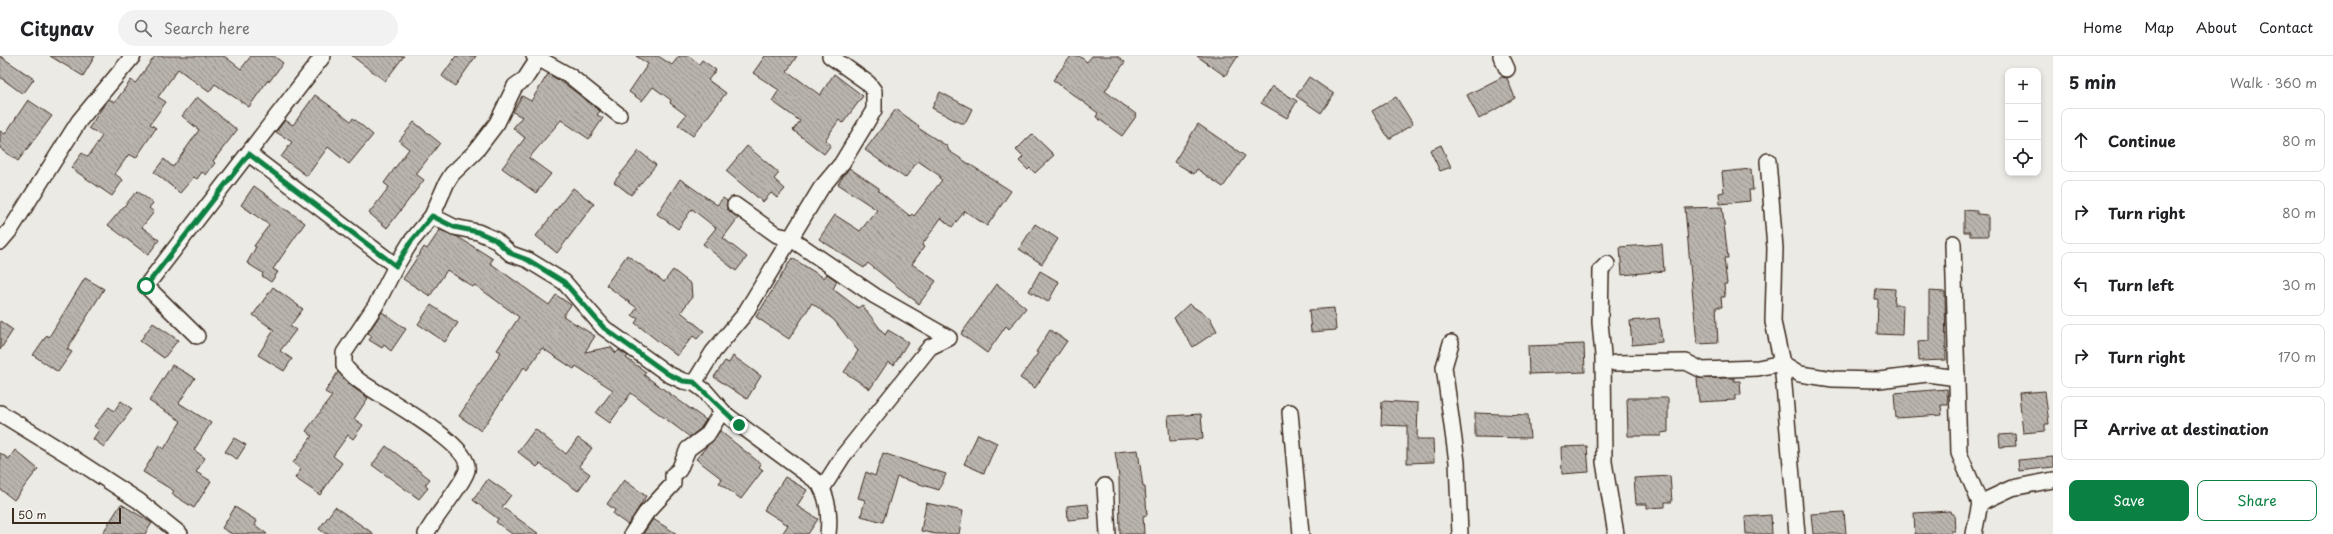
<!DOCTYPE html>
<html lang="en">
<head>
<meta charset="utf-8">
<style>
  :root { --surface:#fff; --page:#f2f2f2; --text:#202124; --muted:#757577; --line:#e0e0e0; --accent:#0b8043 }
  body { margin:0; font-family:"Playpen Sans",sans-serif; background:var(--page); color:var(--text) }
  .controls { position:absolute; right:12px; top:12px; display:grid; overflow:hidden; border-radius:8px; box-shadow:0 2px 6px #0003 }
  .controls button { width:36px; height:36px; display:grid; place-items:center; padding:0; border:0; border-bottom:1px solid var(--line); background:var(--surface); color:var(--text); font:20px sans-serif }
  .scale { position:absolute; left:12px; bottom:10px; width:109px; box-sizing:border-box; padding-left:4px; border:2px solid #3b2a1e; border-top:0; font-size:11px; line-height:14px; white-space:nowrap; color:#3b2a1e; -webkit-text-stroke:3px #f6f6f2; paint-order:stroke }
  .stop { position:absolute; width:12px; height:12px; margin:-9px; border:3px solid #0b8043; border-radius:50%; background:#fff }
  .stop.end { background:#0b8043; border-color:#fff; box-shadow:0 1px 4px #0008 }
  .list { margin:0; padding:0; list-style:none }
  h2 { display:flex; justify-content:space-between; align-items:center; height:52px; margin:0; padding:0 16px; font-size:17px }
  h2 small { font-size:13px; font-weight:400; color:var(--muted) }
  .list li { display:grid; grid-template-columns:26px 1fr auto; gap:12px; align-items:center; box-sizing:border-box; height:64px; margin:0 8px 8px; padding:0 8px; border:1px solid var(--line); border-radius:8px }
  .list b { display:block; font-size:15px; white-space:nowrap }
  .list em { font-size:13px; font-style:normal; color:var(--muted) }
  .actions { display:flex; gap:8px; padding:12px 16px }
  .actions a { flex:1; padding:9px 0; border:1px solid var(--accent); border-radius:8px; text-align:center; font-size:14px; color:var(--accent) }
  .actions .main { background:var(--accent); color:#fff }
  .icon { flex:none; width:22px; height:22px; fill:none; stroke:currentColor; stroke-width:2; stroke-linecap:round; stroke-linejoin:round }
  .map { position:relative; flex:none; width:2053px; height:478px; overflow:hidden }
  header { display:flex; align-items:center; gap:24px; box-sizing:border-box; height:56px; padding:0 20px; background:var(--surface); border-bottom:1px solid var(--line) }
  header strong { font-size:19px }
  nav { display:flex; gap:22px; margin-inline-start:auto; font-size:14px }
  .search { width:280px; height:36px; background:var(--page); display:flex; align-items:center; gap:10px; box-sizing:border-box; padding:0 14px; border-radius:22px; color:var(--muted); font-size:15px }
  main { display:flex }
  aside { flex:1; background:var(--surface) }
  .map>svg:first-child { display:block }
</style>
</head>
<body>
<header>
<strong>Citynav</strong>
<div class="search"><svg class="icon" aria-label="search" viewBox="0 0 24 24"><circle cx="10" cy="10" r="6"/><path d="M15 15l6 6"/></svg>Search here</div>
<nav><a>Home</a><a>Map</a><a>About</a><a>Contact</a></nav>
</header>
<main>
<div class="map">
<svg width="2053" height="478" viewBox="0 0 2053 478">
  <defs>
    <pattern id="building-back-hatch" width="6" height="6" patternUnits="userSpaceOnUse"><rect width="6" height="6" fill="#bab4ae"/><path d="M-1 5l2 2M0 0l6 6M5-1l2 2" fill="none" stroke="#98938d"/></pattern>
  </defs>
  <rect width="100%" height="100%" fill="#ebeae5"/>
  <filter id="ink" filterUnits="userSpaceOnUse"><feTurbulence type="fractalNoise" baseFrequency=".025" numOctaves="2"/><feDisplacementMap in="SourceGraphic" scale="8" xChannelSelector="R" yChannelSelector="G"/><feConvolveMatrix kernelMatrix="1 2 1 2 8 2 1 2 1" color-interpolation-filters="sRGB"/></filter>
  <g filter="url(#ink)">
    <g fill="url(#building-back-hatch)" stroke="#3b2a1e">
      <polygon points="0,0 34,23 23,38 0,21"/>
      <polygon points="50,0 95,0 83,20"/>
      <polygon points="155,0 224,0 241,13 251,0 274,0 283,7 269,26 268,24 249,51 215,28 209,36 178,13 158,41 166,46 150,68 156,72 136,102 129,98 115,118 123,124 112,140 71,112 82,97 88,101 102,80 89,72 102,52 109,43 115,46 131,24 135,27 137,25"/>
      <polygon points="352,0 404,0 385,25"/>
      <polygon points="456,0 476,0 455,30 442,20"/>
      <polygon points="636,0 658,0 672,9 679,0 689,0 699,8 702,4 716,14 708,24 726,37 693,80 678,69 686,59 670,47 671,44 653,31 642,45 629,36 648,8"/>
      <polygon points="765,0 797,0 787,15 820,39 834,18 863,40 843,67 839,64 825,84 831,89 824,98 793,74 800,65 772,45 779,34 753,17"/>
      <polygon points="1071,0 1079,0 1087,6 1092,0 1117,0 1125,6 1105,35 1137,59 1122,80 1096,61 1098,57 1053,24"/>
      <polygon points="1197,0 1238,0 1225,20"/>
      <polygon points="548,18 565,28 600,55 597,59 603,62 589,83 561,64 529,102 551,118 536,137 502,112 525,82 513,72 522,61 513,56 514,54 522,40 531,45"/>
      <polygon points="1309,21 1334,38 1321,57 1296,40"/>
      <polygon points="1502,21 1507,22 1515,42 1479,63 1467,39"/>
      <polygon points="1272,30 1297,45 1287,62 1261,47"/>
      <polygon points="940,36 972,53 965,67 960,67 932,52"/>
      <polygon points="315,39 351,65 353,62 373,79 349,108 328,91 307,120 281,101 292,86 276,76 285,64 293,69"/>
      <polygon points="197,41 237,74 213,105 215,107 206,119 202,116 197,123 194,121 180,137 154,116 164,103 173,111 199,74 182,60"/>
      <polygon points="1396,41 1413,68 1389,83 1372,55"/>
      <polygon points="28,44 52,60 18,105 0,92 0,75 5,78"/>
      <polygon points="896,53 919,70 918,72 947,90 949,95 1011,135 987,170 965,155 952,171 941,162 922,189 924,191 912,208 936,225 919,248 868,207 864,212 819,183 835,159 860,175 877,154 838,128 849,112 879,132 879,135 910,160 912,158 914,160 942,124 939,122 940,120 918,105 905,122 865,94"/>
      <polygon points="414,66 440,87 416,118 424,124 387,172 369,157 389,131 384,127 409,93 399,85"/>
      <polygon points="1198,68 1245,100 1223,131 1197,113 1194,118 1174,106"/>
      <polygon points="1032,78 1054,99 1035,117 1030,112 1028,114 1019,105 1023,101 1016,94"/>
      <polygon points="1441,89 1451,111 1440,115 1430,94"/>
      <polygon points="747,90 779,117 774,123 785,133 777,142 771,137 763,146 726,115"/>
      <polygon points="639,95 656,109 631,139 614,126"/>
      <polygon points="1751,113 1753,134 1749,134 1750,145 1720,148 1719,137 1724,136 1722,116"/>
      <polygon points="680,123 717,149 723,142 727,145 727,153 738,162 723,182 747,201 736,215 703,188 716,172 692,153 678,173 657,158"/>
      <polygon points="254,130 305,167 273,213 278,216 271,226 262,220 263,217 247,207 256,191 254,190 269,169 241,149"/>
      <polygon points="573,132 594,148 557,197 536,180"/>
      <polygon points="137,135 153,147 149,152 154,156 142,171 159,184 148,199 108,169"/>
      <polygon points="1722,151 1728,202 1724,202 1727,228 1724,228 1725,241 1721,241 1722,251 1716,251 1718,287 1697,288 1685,152"/>
      <polygon points="1964,154 1977,155 1977,158 1988,159 1988,180 1970,180 1970,176 1964,176"/>
      <polygon points="1035,168 1058,183 1042,208 1019,193"/>
      <polygon points="440,174 458,181 493,203 490,207 549,249 556,239 571,249 563,260 595,280 585,296 611,291 616,297 619,294 628,300 626,302 646,316 644,319 706,364 700,373 690,381 631,337 610,367 596,357 613,334 576,310 574,313 542,292 527,314 524,311 481,375 459,360 501,296 497,294 519,261 475,229 473,231 447,214 430,240 403,223 424,191 427,193"/>
      <polygon points="1662,188 1664,215 1622,219 1620,191"/>
      <polygon points="627,199 664,226 673,214 691,228 692,241 681,256 704,275 697,283 693,280 677,300 635,267 638,263 632,259 637,252 606,229"/>
      <polygon points="792,202 824,222 827,218 837,225 833,233 858,252 862,249 885,279 888,274 908,286 894,309 888,306 870,333 844,316 858,295 834,264 812,247 789,283 756,261"/>
      <polygon points="1040,215 1059,226 1048,246 1029,235"/>
      <polygon points="85,222 104,233 67,293 72,296 58,316 33,299 47,279 49,281"/>
      <polygon points="997,228 1026,252 1009,273 1006,270 987,297 961,278"/>
      <polygon points="273,231 303,253 290,270 296,274 280,295 292,303 284,315 258,299 274,274 253,259"/>
      <polygon points="1876,232 1895,233 1894,249 1903,249 1902,279 1877,278 1878,243 1875,243"/>
      <polygon points="1929,235 1945,236 1946,304 1919,305 1918,286 1929,285"/>
      <polygon points="1189,248 1210,262 1217,275 1193,291 1174,262"/>
      <polygon points="431,249 458,267 445,286 418,268"/>
      <polygon points="1334,252 1336,274 1311,276 1309,254"/>
      <polygon points="382,256 406,273 391,295 384,289 382,292 369,284 372,280 368,277"/>
      <polygon points="1659,262 1662,286 1632,289 1630,265"/>
      <polygon points="0,265 13,274 0,294"/>
      <polygon points="153,267 178,284 164,302 140,285"/>
      <polygon points="1050,274 1067,285 1035,332 1020,322 1038,297 1036,296"/>
      <polygon points="1584,288 1585,316 1529,318 1528,290"/>
      <polygon points="733,300 761,320 747,343 714,321 725,305 729,307"/>
      <polygon points="172,309 195,322 179,347 211,367 194,394 205,402 196,416 211,425 194,452 172,438 174,435 143,416 159,390 164,393 181,365 149,345"/>
      <polygon points="338,316 351,330 368,342 354,363 363,369 353,383 348,379 333,400 342,407 320,439 295,422 301,413 293,407 312,380 306,375 332,340 325,336"/>
      <polygon points="1697,322 1734,322 1734,325 1740,325 1741,339 1735,339 1735,344 1699,346"/>
      <polygon points="1947,333 1948,349 1941,349 1942,359 1896,362 1894,337"/>
      <polygon points="2045,335 2049,368 2045,368 2045,375 2023,377 2019,337"/>
      <polygon points="1627,342 1668,342 1668,376 1661,377 1661,380 1628,380"/>
      <polygon points="121,345 132,353 104,391 93,383 99,374 94,370 109,351 114,355"/>
      <polygon points="1382,345 1418,347 1417,383 1433,383 1434,406 1407,407 1407,370 1381,369"/>
      <polygon points="1475,357 1528,359 1530,382 1475,381"/>
      <polygon points="1201,358 1203,383 1170,385 1168,360"/>
      <polygon points="535,373 566,398 578,382 592,392 579,410 590,418 578,435 540,408 537,411 518,396"/>
      <polygon points="720,375 761,408 759,411 763,414 741,443 719,427 722,423 696,403"/>
      <polygon points="978,378 997,387 984,417 964,408"/>
      <polygon points="2015,378 2016,390 2000,391 1999,379"/>
      <polygon points="234,382 246,389 237,403 225,396"/>
      <polygon points="386,390 430,423 425,429 428,432 419,443 372,409"/>
      <polygon points="1587,390 1589,416 1562,418 1561,391"/>
      <polygon points="15,394 38,413 14,444 0,433 0,397 9,403"/>
      <polygon points="1138,394 1143,431 1145,431 1147,459 1143,460 1144,478 1120,478 1119,421 1115,396"/>
      <polygon points="883,397 946,418 939,434 897,421 883,466 861,460 865,444 858,442 866,416 875,420"/>
      <polygon points="2053,401 2053,411 2019,415 2018,404"/>
      <polygon points="1670,420 1672,446 1665,446 1665,451 1647,452 1647,448 1636,448 1634,422"/>
      <polygon points="785,421 807,434 797,450 818,463 808,478 782,478 788,469 764,454"/>
      <polygon points="488,423 511,439 502,451 539,478 512,478 496,466 498,463 473,444"/>
      <polygon points="624,424 646,440 628,469 613,458 615,454 607,448"/>
      <polygon points="926,447 963,455 959,478 936,478 921,475"/>
      <polygon points="121,448 152,467 145,478 102,478"/>
      <polygon points="1088,448 1090,462 1068,464 1067,450"/>
      <polygon points="235,451 257,465 255,469 267,478 232,478 222,472"/>
      <polygon points="335,451 374,478 326,478 319,473"/>
      <polygon points="1950,455 1951,458 1954,458 1955,475 1951,475 1951,478 1915,478 1914,457"/>
      <polygon points="1844,456 1846,478 1813,478 1811,458"/>
      <polygon points="1771,459 1772,478 1746,478 1745,461"/>
      <polygon points="653,463 677,478 643,478"/>
    </g>
    <g fill="none" stroke-linecap="round" stroke-linejoin="round">
      <defs>
        <g id="minor">
          <polyline points="534,0 570,20 619,59"/>
          <polyline points="1501,0 1507,13"/>
          <polyline points="249,98 396,210"/>
          <polyline points="1768,105 1775,192 1773,266 1782,307 1797,478"/>
          <polyline points="735,149 777,179 790,182 875,240 949,282 930,291 843,400 822,433"/>
          <path d="M432 160 454 171 478 176 494 183 511 198 528 204 564 226 604 272 668 318 683 325 694 327 705 335 725 358 819 427C828 442 830 461 828 478"/>
          <polyline points="0,186 11,173 79,65 133,0"/>
          <polyline points="1953,187 1959,397 1980,447 1974,478"/>
          <polyline points="1607,208 1601,214 1600,266 1603,299 1604,406 1616,478"/>
          <polyline points="197,280 146,230 323,0"/>
          <polyline points="1451,287 1444,311 1457,406 1460,478"/>
          <polyline points="1615,307 1686,306 1702,314 1758,312 1782,307 1800,318 1833,323 1879,324 1927,318 1950,321 1957,318"/>
          <polyline points="694,327 713,296 744,259 821,132 842,107 874,54 874,35 868,27 830,0"/>
          <polyline points="1290,356 1301,478"/>
          <polyline points="0,357 70,400 139,445 180,478"/>
          <polyline points="1105,430 1108,478"/>
          <polyline points="1980,447 2012,432 2053,424"/>
          <path d="M426 478C434 462 464 427 467 414 473 387 376 339 357 323 352 319 348 314 344 310V297L376 249 396 210 410 187 432 160 447 126 452 118 475 96 497 67 515 30 525 23 538 3"/>
          <polyline points="632,478 646,457 673,428 673,419 679,414 688,393 707,379 722,355"/>
        </g>
      </defs>
      <use href="#minor" stroke="#3b2a1e" stroke-width="18"/>
      <use href="#minor" stroke="#f6f6f2" stroke-width="15"/>
    </g>
  </g>
  <g fill="none" stroke-linecap="round" stroke-linejoin="round" filter="url(#ink)">
    <polyline stroke="#0b8043" stroke-width="5" points="146,230 249,98 396,210 410,187 432,160 454,171 478,176 494,183 512,198 528,204 564,226 604,272 668,318 683,325 694,326 739,369"/>
  </g>
</svg>
<div class="controls">
<button>+</button>
<button>−</button>
<button><svg class="icon" aria-label="locate" viewBox="0 0 24 24"><circle cx="12" cy="12" r="6"/><path d="M12 2v4M12 18v4M2 12h4M18 12h4"/></svg></button>
</div>
<div class="scale">50 m</div>
<div class="stop" style="left:146px;top:230px"></div>
<div class="stop end" style="left:739px;top:369px"></div>
</div>
<aside>
<h2>5 min<small>Walk · 360 m</small></h2>
<ul class="list">
<li><svg class="icon" aria-label="ahead" viewBox="0 0 24 24"><path d="M12 20V5M6 11l6-6 6 6"/></svg><div><b>Continue</b></div><em>80 m</em></li>
<li><svg class="icon" aria-label="right" viewBox="0 0 24 24"><path d="M7 20v-9h11M14 6l5 5-5 5"/></svg><div><b>Turn right</b></div><em>80 m</em></li>
<li><svg class="icon" aria-label="left" viewBox="0 0 24 24"><path d="M17 20v-9H6M10 6l-5 5 5 5"/></svg><div><b>Turn left</b></div><em>30 m</em></li>
<li><svg class="icon" aria-label="right" viewBox="0 0 24 24"><path d="M7 20v-9h11M14 6l5 5-5 5"/></svg><div><b>Turn right</b></div><em>170 m</em></li>
<li><svg class="icon" aria-label="arrive" viewBox="0 0 24 24"><path d="M6 21V4h12l-3 4 3 4H6"/></svg><div><b>Arrive at destination</b></div></li>
</ul>
<div class="actions"><a class="main">Save</a><a>Share</a></div>
</aside>
</main>
</body>
</html>
